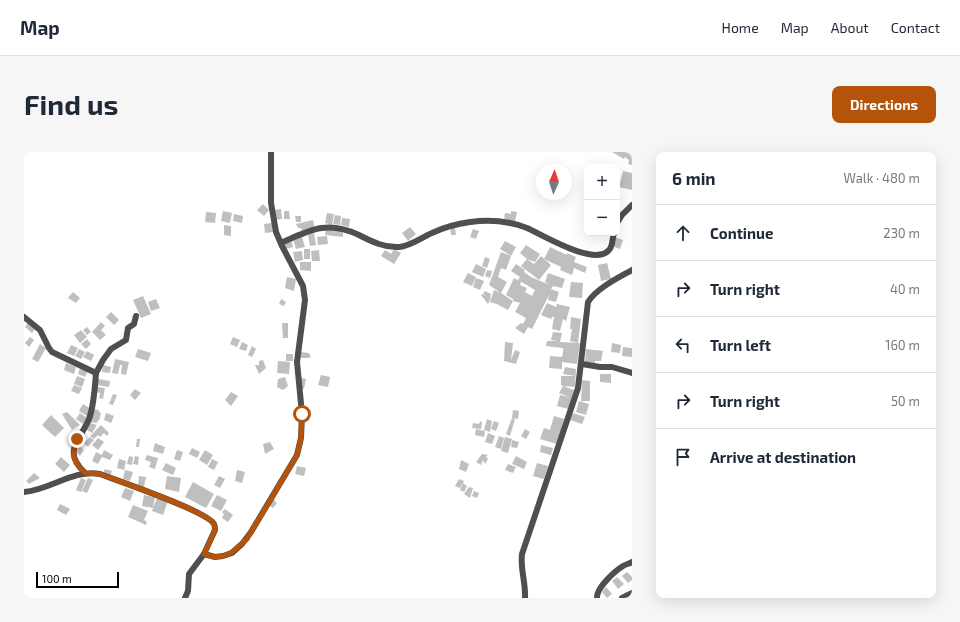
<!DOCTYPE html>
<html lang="en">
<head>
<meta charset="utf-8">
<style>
  :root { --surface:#fff; --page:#f6f6f7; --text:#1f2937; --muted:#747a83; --line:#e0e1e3; --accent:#b45309 }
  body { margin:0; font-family:"Exo 2",sans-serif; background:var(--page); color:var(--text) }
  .controls { position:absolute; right:12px; top:12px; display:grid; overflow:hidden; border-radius:8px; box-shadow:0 4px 16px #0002 }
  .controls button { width:36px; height:36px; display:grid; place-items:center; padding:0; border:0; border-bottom:1px solid var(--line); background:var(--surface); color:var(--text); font:20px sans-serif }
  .compass { position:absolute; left:512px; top:12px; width:36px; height:36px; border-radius:50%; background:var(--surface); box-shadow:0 4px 16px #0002; rotate:3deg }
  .scale { position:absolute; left:12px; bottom:10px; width:83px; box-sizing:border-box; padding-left:4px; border:2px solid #000; border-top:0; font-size:11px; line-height:14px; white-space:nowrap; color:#000; -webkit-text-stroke:3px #fff; paint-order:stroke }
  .stop { position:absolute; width:12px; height:12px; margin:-9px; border:3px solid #b45309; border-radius:50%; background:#fff }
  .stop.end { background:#b45309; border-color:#fff; box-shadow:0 1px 4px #0008 }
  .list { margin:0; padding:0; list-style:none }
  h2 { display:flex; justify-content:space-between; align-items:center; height:52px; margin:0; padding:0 16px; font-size:17px }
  h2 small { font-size:13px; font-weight:400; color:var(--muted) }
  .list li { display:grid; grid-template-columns:26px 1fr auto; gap:12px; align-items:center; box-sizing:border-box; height:56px; padding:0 16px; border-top:1px solid var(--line) }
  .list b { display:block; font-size:15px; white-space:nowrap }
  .list em { font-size:13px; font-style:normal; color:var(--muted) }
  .icon { flex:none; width:22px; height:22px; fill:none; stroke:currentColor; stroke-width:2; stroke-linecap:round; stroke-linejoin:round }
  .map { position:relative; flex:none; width:608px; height:446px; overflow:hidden; border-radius:8px }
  header { display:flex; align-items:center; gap:24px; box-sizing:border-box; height:56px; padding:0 20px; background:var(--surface); border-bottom:1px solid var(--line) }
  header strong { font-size:19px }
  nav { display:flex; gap:22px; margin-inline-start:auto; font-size:14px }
  .intro { display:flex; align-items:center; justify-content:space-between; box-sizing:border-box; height:96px; padding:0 24px }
  h1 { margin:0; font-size:28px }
  .button { padding:10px 18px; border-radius:8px; background:var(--accent); color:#fff; font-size:14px; font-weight:700 }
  main { display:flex; gap:24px; padding:0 24px }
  aside { flex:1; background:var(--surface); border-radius:8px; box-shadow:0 4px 16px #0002 }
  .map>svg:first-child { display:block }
</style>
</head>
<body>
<header>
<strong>Map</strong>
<nav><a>Home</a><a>Map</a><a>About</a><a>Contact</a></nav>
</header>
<div class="intro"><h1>Find us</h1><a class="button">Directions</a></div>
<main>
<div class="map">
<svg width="608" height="446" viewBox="0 0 608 446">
  <rect width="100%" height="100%" fill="#fff"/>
  <g fill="#bfbfbf">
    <polygon points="588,0 608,0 608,13 604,12 605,8 601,5 600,7"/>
    <polygon points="599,19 608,21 608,38 595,35"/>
    <polygon points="239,52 245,58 240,64 233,58"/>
    <polygon points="257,57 258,67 251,68 250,58"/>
    <polygon points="199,59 208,61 206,71 197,69"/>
    <polygon points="260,59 265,59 266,67 260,67"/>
    <polygon points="487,59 493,60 491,70 480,68 481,61 487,62"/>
    <polygon points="182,60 192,61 191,71 181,70"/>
    <polygon points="303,61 310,62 308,73 301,71"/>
    <polygon points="210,62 219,64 218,71 209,69"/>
    <polygon points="311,63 317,64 316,73 309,72"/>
    <polygon points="271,64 277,64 277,70 272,70"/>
    <polygon points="318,66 326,67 325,75 317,73"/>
    <polygon points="289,68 291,77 278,80 277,76 274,76 272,72"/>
    <polygon points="248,71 249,80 241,81 240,72"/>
    <polygon points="200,73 207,74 207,84 200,83"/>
    <polygon points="386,75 392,82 384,89 378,81"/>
    <polygon points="302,76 319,78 319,85 301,83"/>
    <polygon points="426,76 431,76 432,83 427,83"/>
    <polygon points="449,77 455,79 452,87 446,85"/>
    <polygon points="290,81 292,93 286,94 284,83"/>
    <polygon points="303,84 304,92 294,93 293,85"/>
    <polygon points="278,85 281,95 272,97 269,87"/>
    <polygon points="591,85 599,88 596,97 588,94"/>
    <polygon points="481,89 492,95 487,104 476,97"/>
    <polygon points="268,90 269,95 262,97 260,91"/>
    <polygon points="502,93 516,102 511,110 503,107 510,112 517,104 527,113 515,128 497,114 503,107 496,101"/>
    <polygon points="526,95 543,103 543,101 552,105 550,110 563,115 561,121 550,116 548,123 536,118 537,115 520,107"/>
    <rect x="280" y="97" width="6" height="10"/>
    <polygon points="370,97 377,101 370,112 357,104 361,98 367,102"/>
    <polygon points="295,98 296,109 288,109 287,99"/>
    <polygon points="278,99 279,108 271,110 269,100"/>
    <polygon points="477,100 487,104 482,118 477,116 474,125 483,130 477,141 489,149 489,147 482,143 490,126 497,130 496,133 503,136 501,140 508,144 511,138 494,128 496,125 487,119 492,112 501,118 500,120 507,125 526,133 521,130 524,121 541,127 538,136 529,134 527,137 535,140 532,150 524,148 525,143 508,177 504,175 500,182 491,176 497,171 499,172 502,166 491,160 496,151 489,149 484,158 471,151 472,152 466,150 470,138 477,141 465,133"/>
    <polygon points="461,105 466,107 463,116 458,114"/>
    <polygon points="276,110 287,110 287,119 276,118"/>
    <polygon points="583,111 587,127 577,129 574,113"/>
    <polygon points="452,112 462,117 459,125 448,120"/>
    <polygon points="463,118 468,119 466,126 461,124"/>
    <polygon points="444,121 452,125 448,134 439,130"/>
    <polygon points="263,125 272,127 270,139 261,136"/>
    <polygon points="452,126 460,129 456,138 449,135"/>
    <polygon points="547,130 559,131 558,146 545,145"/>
    <polygon points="461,139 467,142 466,146 459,142"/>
    <polygon points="49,140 56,146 52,151 44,146"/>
    <polygon points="458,142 467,146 464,152 457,143"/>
    <polygon points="119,144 127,162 117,166 109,148"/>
    <polygon points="132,147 136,156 127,159 124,150"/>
    <polygon points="257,147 262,150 260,154 255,152"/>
    <polygon points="523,151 532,155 533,152 546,155 542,169 539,167 536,179 528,177 530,165 528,165 527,167 517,163"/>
    <polygon points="87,160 95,168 90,173 82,165"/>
    <polygon points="547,165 557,167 554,191 546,189 548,177 546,177"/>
    <polygon points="77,170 81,174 77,178 82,183 76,188 68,180"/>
    <polygon points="4,171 11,177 8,181 1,175"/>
    <polygon points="258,171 264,171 264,186 259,186"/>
    <polygon points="63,175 67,180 63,183 59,178"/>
    <polygon points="57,178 63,185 56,191 50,183"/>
    <polygon points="529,180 538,181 536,190 556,191 553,212 538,210 538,217 525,216 526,204 538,205 539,200 539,196 522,194 523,189 533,189 527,188"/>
    <polygon points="6,185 10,188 5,195 1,191"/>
    <polygon points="209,185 216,188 213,195 206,192"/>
    <polygon points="63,187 67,192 62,197 57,192"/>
    <polygon points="218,190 224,193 222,199 215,197"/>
    <polygon points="481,190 489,191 487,208 491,198 496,200 492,212 480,209"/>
    <polygon points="588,191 597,193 596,201 587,200"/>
    <polygon points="16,192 22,196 14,210 8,207"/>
    <polygon points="47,193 54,196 50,204 43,201"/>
    <polygon points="228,194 232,197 228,205 224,203"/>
    <polygon points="599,195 608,196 608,205 598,204"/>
    <polygon points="55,197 61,200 57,207 51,204"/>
    <polygon points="114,197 127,201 124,209 111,205"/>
    <polygon points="562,197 579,199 577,209 571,209 571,211 561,210"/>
    <polygon points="63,199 70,203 67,209 59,205"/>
    <polygon points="277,200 285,201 287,205 283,206 276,206"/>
    <rect x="262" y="202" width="7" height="7"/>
    <polygon points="91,207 105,210 102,223 97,222 98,213 96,213 94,222 88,221"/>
    <polygon points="239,208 242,216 235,222 231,213 235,213 235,209"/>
    <polygon points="254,209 266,210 265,222 253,221"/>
    <polygon points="42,211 52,215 50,222 40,218"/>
    <polygon points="79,213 87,215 86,221 78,220"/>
    <polygon points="541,215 552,217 551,235 539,234 550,238 544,257 533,254 536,243 545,245 535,241 539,234 537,233 537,224 551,224 539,222"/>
    <polygon points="56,216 64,219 61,225 54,222"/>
    <polygon points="576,222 587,222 587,231 576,230"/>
    <polygon points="297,223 306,225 304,235 294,233"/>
    <polygon points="53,224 61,227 58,235 50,232"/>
    <polygon points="261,225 264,234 259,238 253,235 254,227"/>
    <polygon points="277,226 282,227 280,237 277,236"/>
    <polygon points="74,227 86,229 85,235 73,233"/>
    <polygon points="558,228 566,229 566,249 557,249"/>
    <polygon points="50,233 58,236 55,242 47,239"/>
    <polygon points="73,235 81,236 79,247 75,246 76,241 71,240"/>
    <polygon points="111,237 117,241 111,248 106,243"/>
    <polygon points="207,240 214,244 207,254 201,248"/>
    <polygon points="89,242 93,243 89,253 85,252"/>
    <polygon points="555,249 565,252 562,263 552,260"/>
    <polygon points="59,252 67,257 63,264 55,259"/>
    <polygon points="70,257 75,258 75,260 77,261 75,269 74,268 73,271 66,270"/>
    <polygon points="489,258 495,259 494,267 488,266"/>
    <polygon points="43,260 56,273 48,278 38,262"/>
    <polygon points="56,261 63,266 59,272 52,267"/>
    <polygon points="82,261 90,264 87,271 80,268"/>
    <polygon points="549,261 561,265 558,272 546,268"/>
    <polygon points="27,263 40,276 31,285 18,273"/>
    <polygon points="530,264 540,267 533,292 516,287 520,276 526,278"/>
    <polygon points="488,266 491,267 486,284 482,282"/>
    <polygon points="463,267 468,269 466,280 460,278"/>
    <polygon points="456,269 458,270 457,277 448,276 449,271 455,272"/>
    <polygon points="470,269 475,271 472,279 467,277"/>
    <polygon points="66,271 73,273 68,281 63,278"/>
    <polygon points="77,273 85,281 83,284 80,281 76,285 74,283 70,287 66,284"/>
    <polygon points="452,277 461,279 460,285 451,283"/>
    <polygon points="501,277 506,280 502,287 497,284"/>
    <polygon points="464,281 471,284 468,292 461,290"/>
    <polygon points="475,284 480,286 477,297 471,295"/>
    <polygon points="66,285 70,288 64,295 60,291"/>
    <polygon points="481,285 488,287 484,301 477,299"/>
    <polygon points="74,286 80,290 74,298 68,293"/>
    <polygon points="113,287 116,287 115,295 112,295"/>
    <polygon points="488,288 495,290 493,296 487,295"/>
    <polygon points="246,290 250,297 241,302 239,292"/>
    <polygon points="131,291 141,295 139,302 129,299"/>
    <polygon points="517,293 529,296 527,303 516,300"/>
    <polygon points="56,295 60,298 56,304 52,300"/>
    <polygon points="168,296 176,300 173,306 165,302"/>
    <polygon points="80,298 89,303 86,308 78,305 74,312 68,309 72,300 78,303"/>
    <polygon points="153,298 159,300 156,309 150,307"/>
    <polygon points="181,298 189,303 183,313 175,308"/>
    <polygon points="458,302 464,303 462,305 464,307 461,312 459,308 457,313 452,310"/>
    <polygon points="123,303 134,306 131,317 125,315 127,310 121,308"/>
    <polygon points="105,304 109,305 108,313 103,312"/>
    <polygon points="111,304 115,305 114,313 109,312"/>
    <polygon points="492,304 503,310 500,317 488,312"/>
    <polygon points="37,305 46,313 40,320 31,312"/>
    <polygon points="95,307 102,309 100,318 93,316"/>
    <polygon points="188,307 194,310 190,318 184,315"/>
    <polygon points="437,308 445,312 442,320 435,317"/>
    <polygon points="142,311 152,316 149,323 138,318"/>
    <polygon points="513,311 524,314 520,327 509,324"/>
    <polygon points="484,312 492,315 489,321 481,318"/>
    <polygon points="273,314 282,316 280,324 271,322"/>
    <polygon points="81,317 88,319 86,324 79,321"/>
    <polygon points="101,318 109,320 106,329 99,327"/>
    <polygon points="213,318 221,320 218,331 211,329"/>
    <polygon points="10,321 16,326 5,332 2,329"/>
    <polygon points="115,324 122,325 120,335 114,334"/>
    <polygon points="143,324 157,326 155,340 141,337"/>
    <polygon points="195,324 201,327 196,336 190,333"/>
    <polygon points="57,326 62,328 57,340 52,338"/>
    <polygon points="64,326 69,328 63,341 58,339"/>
    <polygon points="435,327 440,329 436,336 431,334"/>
    <polygon points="169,330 190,342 182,356 161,345"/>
    <polygon points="439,331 443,334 440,340 436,338"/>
    <polygon points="445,335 449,336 446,346 440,342"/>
    <polygon points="101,336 110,339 106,349 97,345"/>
    <polygon points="450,339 455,341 453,346 448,344"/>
    <polygon points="120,343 131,345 129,356 118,354"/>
    <polygon points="193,343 203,348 197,359 187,354"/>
    <polygon points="133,346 144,349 139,363 128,359"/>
    <polygon points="249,347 253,351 249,356 245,353"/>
    <polygon points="36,352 46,357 42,363 33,358"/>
    <polygon points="109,353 124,359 120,368 123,370 122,373 104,365"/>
    <polygon points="201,357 209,363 204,370 198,366 200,362 198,360"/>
    <polygon points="603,420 608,425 608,428 604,431 598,424"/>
    <polygon points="593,425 600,432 594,437 588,429"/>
    <polygon points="582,435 588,442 583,446 578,440"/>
  </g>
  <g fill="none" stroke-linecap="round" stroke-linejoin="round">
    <g stroke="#4f4f4f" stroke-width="6">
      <polyline points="593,71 598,63 608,53"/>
      <path d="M257 91C286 78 303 68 335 83 347 89 360 96 375 95 387 94 398 85 408 81 431 70 461 66 486 71 492 72 498 74 503 76 519 83 571 115 585 98 589 94 588 87 590 81"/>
      <path d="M0 165 16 178 25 196 28 200 72 221C71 235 70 251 66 264 59 287 36 297 61 321"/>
      <polyline points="558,212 576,215 588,215 608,221"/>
      <polyline points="72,221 79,208 87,197 102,188 104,176 110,172 112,164"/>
      <path d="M0 340C26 338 49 317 76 322 94 329 183 359 190 372 191 374 191 376 191 378L180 402"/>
      <polyline points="161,446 164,439 165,422 180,402 191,405 199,404 208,401 218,392 227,380 273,303 277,286 278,262 273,210 281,148 279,134 258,94 252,80 247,51 247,0"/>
      <path d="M501 446C502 431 496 417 498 402L554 236 564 150C573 136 594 126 608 118"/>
      <path d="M573 446C572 436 591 419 599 414 602 412 605 412 608 410"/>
      <polyline points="598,446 608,441"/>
    </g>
  </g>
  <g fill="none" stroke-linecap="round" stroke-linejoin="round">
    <path stroke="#b45309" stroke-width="5" d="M53 287C47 303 49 310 61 321L76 322C94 329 183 359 190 372 191 374 191 376 191 378L180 402 191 405 199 404 208 400 223 387 273 303 277 286 278 262"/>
  </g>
</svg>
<div class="controls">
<button>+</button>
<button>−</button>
</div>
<svg class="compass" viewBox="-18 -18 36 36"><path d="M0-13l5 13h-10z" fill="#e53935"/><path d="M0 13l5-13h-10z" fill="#747a83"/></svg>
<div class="scale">100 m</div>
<div class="stop" style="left:278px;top:262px"></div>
<div class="stop end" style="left:53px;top:287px"></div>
</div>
<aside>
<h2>6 min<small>Walk · 480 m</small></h2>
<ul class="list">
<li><svg class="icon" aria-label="ahead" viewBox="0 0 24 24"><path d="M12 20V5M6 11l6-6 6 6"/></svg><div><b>Continue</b></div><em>230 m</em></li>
<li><svg class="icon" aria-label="right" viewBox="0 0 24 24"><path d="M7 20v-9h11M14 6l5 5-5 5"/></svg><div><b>Turn right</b></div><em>40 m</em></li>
<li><svg class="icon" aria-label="left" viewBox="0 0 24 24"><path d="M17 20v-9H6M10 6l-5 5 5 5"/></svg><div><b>Turn left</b></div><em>160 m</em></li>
<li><svg class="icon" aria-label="right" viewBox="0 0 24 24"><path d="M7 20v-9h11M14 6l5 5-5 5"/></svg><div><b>Turn right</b></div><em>50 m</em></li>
<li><svg class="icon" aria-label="arrive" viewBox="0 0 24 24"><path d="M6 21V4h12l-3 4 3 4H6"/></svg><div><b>Arrive at destination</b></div></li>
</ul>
</aside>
</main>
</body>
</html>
